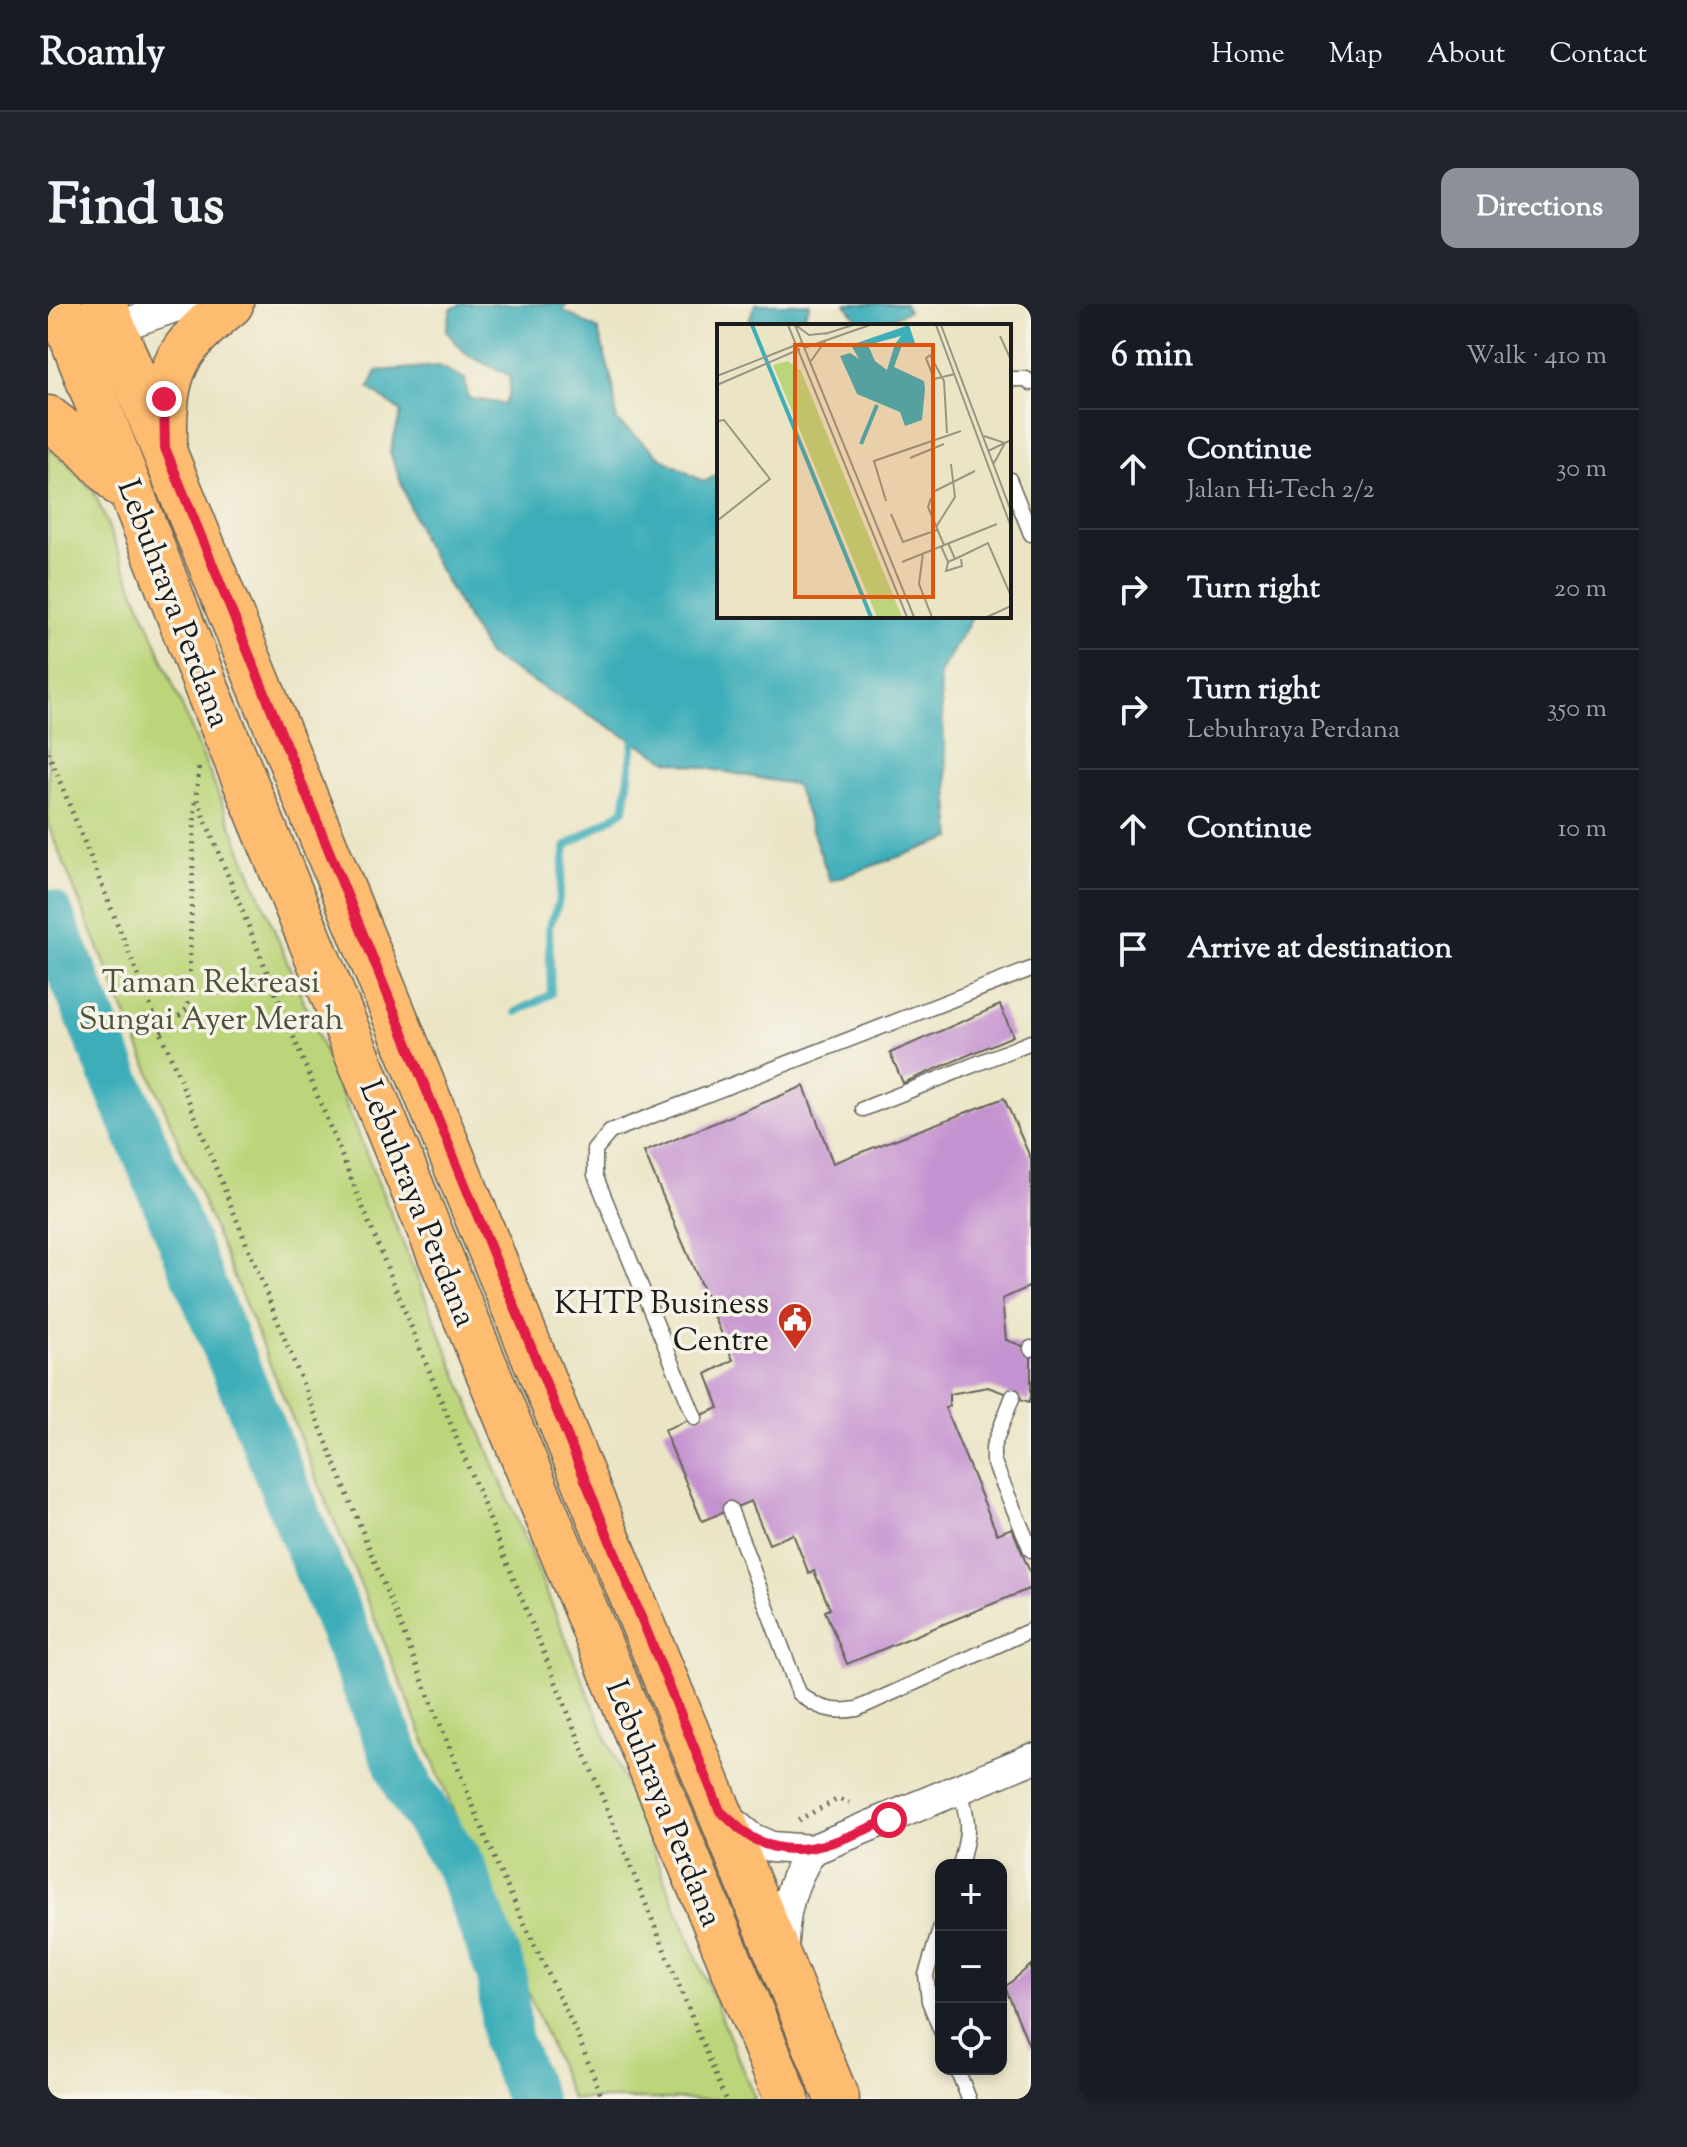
<!DOCTYPE html>
<html lang="en">
<head>
<meta charset="utf-8">
<style>
  :root { --surface:#171b24; --page:#20242c; --text:#f1f3f6; --muted:#9ea1a6; --line:#363941; --accent:#8c9099 }
  body { margin:0; font-family:"Sorts Mill Goudy",serif; background:var(--page); color:var(--text) }
  .controls { position:absolute; right:24px; bottom:24px; display:grid; overflow:hidden; border-radius:16px; box-shadow:0 4px 12px #0003 }
  .controls button { width:72px; height:72px; display:grid; place-items:center; padding:0; border:0; border-bottom:2px solid var(--line); background:var(--surface); color:var(--text); font:40px sans-serif }
  .stop { position:absolute; width:24px; height:24px; margin:-18px; border:6px solid #e11d48; border-radius:50%; background:#fff }
  .stop.end { background:#e11d48; border-color:#fff; box-shadow:0 2px 8px #0008 }
  .list { margin:0; padding:0; list-style:none }
  h2 { display:flex; justify-content:space-between; align-items:center; height:104px; margin:0; padding:0 32px; font-size:34px }
  h2 small { font-size:26px; font-weight:400; color:var(--muted) }
  .list li { display:grid; grid-template-columns:52px 1fr auto; gap:24px; align-items:center; box-sizing:border-box; height:120px; padding:0 32px; border-top:2px solid var(--line) }
  .list b { display:block; font-size:30px; white-space:nowrap }
  .list p { margin:0; font-size:26px; white-space:nowrap; color:var(--muted) }
  .list em { font-size:26px; font-style:normal; color:var(--muted) }
  .icon { flex:none; width:44px; height:44px; fill:none; stroke:currentColor; stroke-width:2; stroke-linecap:round; stroke-linejoin:round }
  .map { position:relative; flex:none; width:983px; height:1795px; overflow:hidden; border-radius:16px }
  header { display:flex; align-items:center; gap:48px; box-sizing:border-box; height:112px; padding:0 40px; background:var(--surface); border-bottom:2px solid var(--line) }
  header strong { font-size:38px }
  nav { display:flex; gap:44px; margin-inline-start:auto; font-size:28px }
  .intro { display:flex; align-items:center; justify-content:space-between; box-sizing:border-box; height:192px; padding:0 48px }
  h1 { margin:0; font-size:56px }
  .button { padding:20px 36px; border-radius:16px; background:var(--accent); color:#fff; font-size:28px; font-weight:700 }
  main { display:flex; gap:48px; padding:0 48px }
  aside { flex:1; background:var(--surface); border-radius:16px; box-shadow:0 4px 12px #0003 }
  .map>svg:first-child { display:block }
</style>
</head>
<body>
<header>
<strong>Roamly</strong>
<nav><a>Home</a><a>Map</a><a>About</a><a>Contact</a></nav>
</header>
<div class="intro"><h1>Find us</h1><a class="button">Directions</a></div>
<main>
<div class="map">
<svg width="983" height="1795" viewBox="0 0 983 1795">
  <rect width="100%" height="100%" fill="#f7f3e8"/>
  <filter id="ink" filterUnits="userSpaceOnUse"><feTurbulence type="fractalNoise" baseFrequency=".0125" numOctaves="2"/><feDisplacementMap in="SourceGraphic" scale="16" xChannelSelector="R" yChannelSelector="G"/><feConvolveMatrix kernelMatrix="1 2 1 2 8 2 1 2 1" color-interpolation-filters="sRGB"/></filter>
  <filter id="wash" filterUnits="userSpaceOnUse"><feTurbulence type="fractalNoise" baseFrequency=".006" numOctaves="4" result="noise"/><feDisplacementMap in="SourceGraphic" scale="32" xChannelSelector="R" yChannelSelector="G"/><feGaussianBlur stdDeviation="1.8" result="paint"/><feColorMatrix in="noise" values="0 0 0 0 0 0 0 0 0 0 0 0 0 0 0 0 0 1.4 0 .05"/><feComposite in="paint" operator="in"/></filter>
  <g filter="url(#wash)">
    <rect width="100%" height="100%" fill="#ebe5c6"/>
    <polygon fill="#bcd57a" stroke="#6c784b" stroke-width="2" points="0,144 18,158 46,188 707,1795 524,1795 0,521"/>
    <g fill="#3eaeb9" stroke="#2d656a" stroke-width="2">
      <polygon points="414,0 519,0 515,6 550,26 565,81 569,117 615,155 656,178 671,170 671,312 923,312 923,316 891,370 904,534 782,577 748,481 620,457 440,351 373,233 342,148 353,108 321,84 329,67 391,62 417,75 420,94 456,100 462,88 461,71 419,51 398,27 403,5"/>
      <polygon points="707,0 762,0 752,22 699,22"/>
      <polygon points="797,0 857,0 860,7 827,22 815,22"/>
    </g>
    <g fill="none" stroke-linecap="round" stroke-linejoin="round">
      <polyline stroke="#3eaeb9" stroke-width="8" points="468,708 503,690 501,623 510,600 518,542 576,506 587,429"/>
      <polyline stroke="#3eaeb9" stroke-width="50" points="0,610 361,1484 413,1564 454,1671 459,1737 483,1795"/>
    </g>
    <g id="blocks">
      <g fill="#c492d0">
        <polygon points="952,701 965,732 855,779 842,749"/>
        <polygon points="756,782 785,859 956,794 983,855 983,982 954,995 958,1036 983,1045 983,1092 981,1098 940,1083 901,1090 901,1102 897,1104 949,1230 964,1224 983,1271 983,1284 799,1360 777,1307 782,1305 766,1267 761,1270 745,1230 721,1240 703,1197 654,1217 616,1126 671,1104 658,1070 685,1056 596,848"/>
        <polygon points="983,1661 983,1746 957,1683"/>
      </g>
    </g>
  </g>
  <g filter="url(#ink)">
    <use href="#blocks" fill-opacity="0" stroke="#646258" stroke-width="2"/>
    <g fill="none" stroke-linecap="round" stroke-linejoin="round">
      <defs>
        <g id="lane">
          <polyline points="961,75 978,75 983,79"/>
          <polyline points="961,175 983,230"/>
          <polyline points="815,805 983,738"/>
          <polyline points="983,1045 983,1044"/>
          <polyline points="965,1092 945,1143 945,1156 983,1246"/>
          <polyline points="647,1114 547,871 547,846 562,828 983,665"/>
          <path d="M682 1205 751 1389C770 1405 785 1409 809 1405L983 1326"/>
          <path d="M912 1561C922 1526 921 1519 912 1484"/>
          <polyline points="893,1622 878,1671 881,1697 893,1727"/>
          <polyline points="909,1765 921,1795"/>
        </g>
        <g id="street">
          <polyline points="66,24 135,0"/>
          <polyline points="674,1510 703,1534 723,1543 764,1546 983,1455"/>
          <path d="M735 1649C734 1612 743 1577 764 1546"/>
        </g>
        <g id="primary">
          <polyline points="11,0 161,390 739,1795"/>
          <polyline points="56,0 789,1795"/>
          <polyline points="0,114 37,143 73,181"/>
          <path d="M117 137C116 65 127 46 183 0"/>
        </g>
      </defs>
      <use href="#lane" stroke="#646258" stroke-width="17"/>
      <use href="#street" stroke="#646258" stroke-width="33"/>
      <use href="#primary" stroke="#646258" stroke-width="47"/>
      <g stroke="#646258" stroke-width="5" stroke-dasharray="2 6" stroke-linecap="butt">
        <polyline points="0,448 451,1566 528,1728 555,1795"/>
        <polyline points="151,464 148,493 677,1795"/>
        <polyline points="113,728 140,704 147,497"/>
        <polyline points="750,1516 790,1495 801,1499"/>
      </g>
      <use href="#lane" stroke="#fff" stroke-width="14"/>
      <use href="#street" stroke="#fff" stroke-width="30"/>
      <use href="#primary" stroke="#febc70" stroke-width="44"/>
    </g>
  </g>
  <g fill="none" stroke-linecap="round" stroke-linejoin="round" filter="url(#ink)">
    <path stroke="#e11d48" stroke-width="10" d="M116 95 117 144 672 1507C683 1516 693 1528 706 1535 752 1560 797 1533 841 1516"/>
  </g>
  <defs>
    <symbol id="civic-pin" viewBox="-11 -11 22 30"><path d="M0 17L-7.5 6A9.5 9.5 0 1 1 7.5 6Z" fill="#c8321e" stroke="#f7f3e8"/><path d="M-.6-6.5H3V-4.5H.6V-3L4-1V1h2V6H-6V1h2V-1L-.6-3ZM-1.2 2.5V6h2.4V2.5Z" fill="#fff"/></symbol>
  </defs>
  <g fill-rule="evenodd">
    <use href="#civic-pin" x="727" y="996" width="40" height="54"/>
  </g>
  <g text-anchor="middle" stroke-width="7" stroke-linejoin="round" paint-order="stroke">
    <g font-size="32" fill="#1c1c1c" stroke="#f7f3e8">
      <text transform="translate(127 299) rotate(69)" y="11">Lebuhraya Perdana</text>
      <text transform="translate(371 899) rotate(68)" y="11">Lebuhraya Perdana</text>
      <text transform="translate(617 1499) rotate(68)" y="11">Lebuhraya Perdana</text>
    </g>
    <g font-size="32" fill="#4c5438" stroke="#f7f3e8">
      <text x="163" y="688">Taman Rekreasi<tspan x="163" dy="37">Sungai Ayer Merah</tspan></text>
    </g>
    <g font-size="32" fill="#1c1c1c" stroke="#f7f3e8" text-anchor="end">
      <text x="721" y="1009">KHTP Business<tspan x="721" dy="37">Centre</tspan></text>
    </g>
  </g>
  <g transform="translate(669 20)">
    <rect width="294" height="294" fill="#ebe5c6"/>
    <path d="M71 37 84 47 185 293H160L56 41Z" fill="#bcd57a"/>
    <path d="M192 1 199 22 185 21 177 43 207 57 208 65 205 96 188 102 183 88 140 70 123 32 133 29 142 35 134 21ZM184 12 178 20 170 46 158 37 151 21Z" fill="#3eaeb9" fill-rule="evenodd"/>
    <path fill="none" stroke="#3eaeb9" stroke-width="4" d="M35 1 154 293M144 120 160 81"/>
    <path fill="none" stroke="#989582" stroke-width="2" d="M71 1 190 293M78 1 197 293M219 1 294 203M224 1 294 187M80 2 92 11 111 9M108 10 136 1M283 12 294 36M87 24 153 1M213 31 227 57 230 109M213 31 209 34 217 55 238 50M94 37 109 16M0 52 84 19M0 61 83 25M0 97 7 96 53 155 0 197M267 112 288 119 277 139M271 127 294 116M193 134 227 120M216 168 258 147M214 174 211 183 227 221M169 177 157 137 244 107M174 190 186 218 220 206M219 203 238 173 234 140M224 222 231 238 238 235 231 219M206 229 202 260 215 293M238 235 271 219 294 272M185 238 280 200M231 238 229 247 245 242 244 235M270 293 294 282"/>
    <path fill="#de560d" fill-opacity="0.15" stroke="#de560d" stroke-width="4" d="M78 21H216V273H78Z"/>
    <rect width="294" height="294" fill="none" stroke="#1c1c1c" stroke-width="4"/>
  </g>
</svg>
<div class="controls">
<button>+</button>
<button>−</button>
<button><svg class="icon" aria-label="locate" viewBox="0 0 24 24"><circle cx="12" cy="12" r="6"/><path d="M12 2v4M12 18v4M2 12h4M18 12h4"/></svg></button>
</div>
<div class="stop" style="left:841px;top:1516px"></div>
<div class="stop end" style="left:116px;top:95px"></div>
</div>
<aside>
<h2>6 min<small>Walk · 410 m</small></h2>
<ul class="list">
<li><svg class="icon" aria-label="ahead" viewBox="0 0 24 24"><path d="M12 20V5M6 11l6-6 6 6"/></svg><div><b>Continue</b><p>Jalan Hi-Tech 2/2</p></div><em>30 m</em></li>
<li><svg class="icon" aria-label="right" viewBox="0 0 24 24"><path d="M7 20v-9h11M14 6l5 5-5 5"/></svg><div><b>Turn right</b></div><em>20 m</em></li>
<li><svg class="icon" aria-label="right" viewBox="0 0 24 24"><path d="M7 20v-9h11M14 6l5 5-5 5"/></svg><div><b>Turn right</b><p>Lebuhraya Perdana</p></div><em>350 m</em></li>
<li><svg class="icon" aria-label="ahead" viewBox="0 0 24 24"><path d="M12 20V5M6 11l6-6 6 6"/></svg><div><b>Continue</b></div><em>10 m</em></li>
<li><svg class="icon" aria-label="arrive" viewBox="0 0 24 24"><path d="M6 21V4h12l-3 4 3 4H6"/></svg><div><b>Arrive at destination</b></div></li>
</ul>
</aside>
</main>
</body>
</html>
